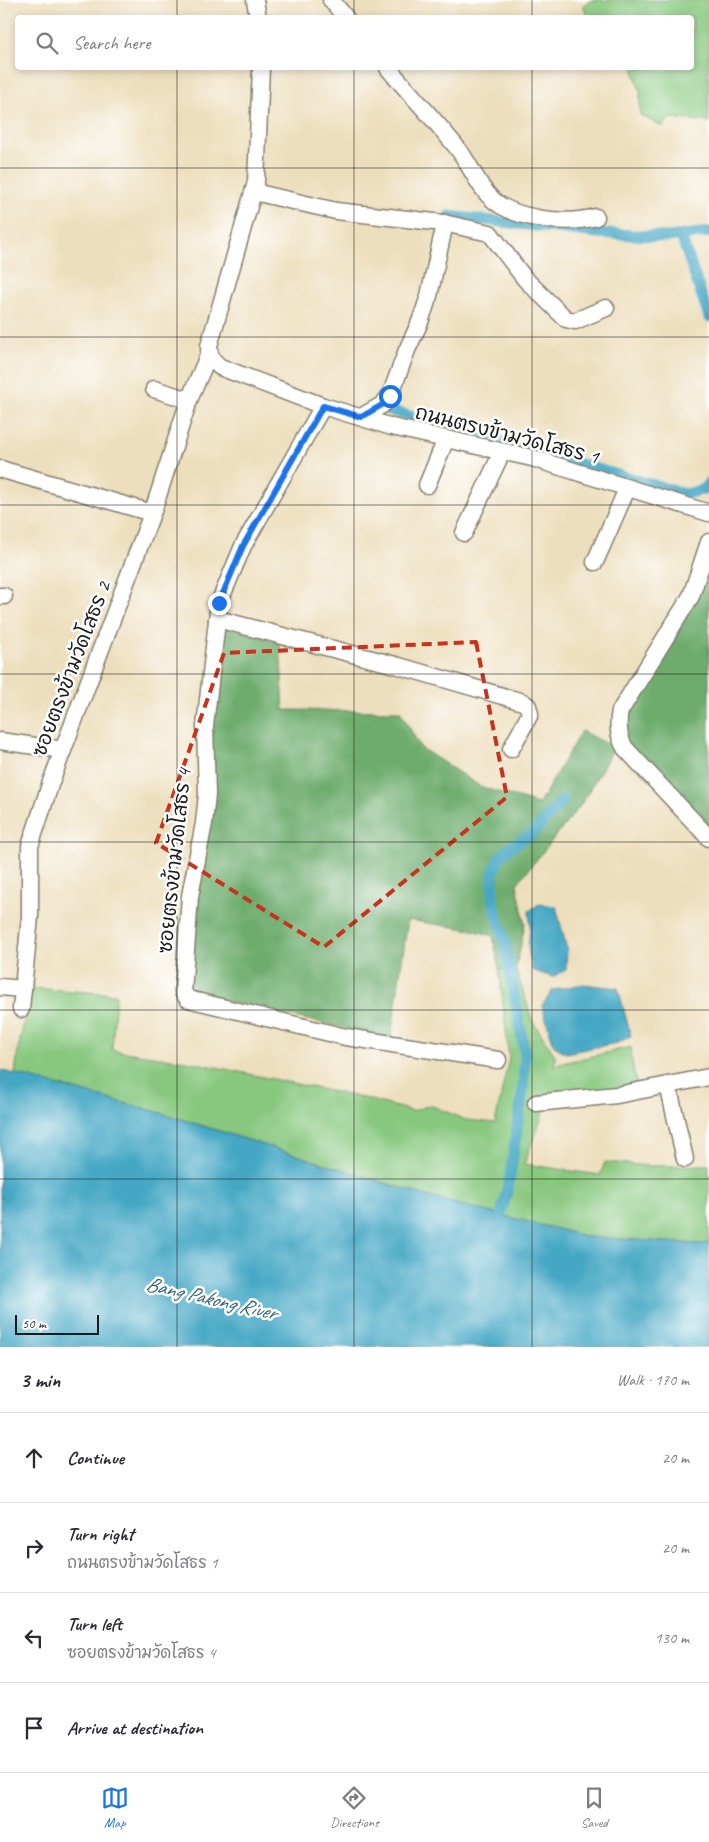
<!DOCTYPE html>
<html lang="en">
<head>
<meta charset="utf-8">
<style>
  :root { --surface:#fff; --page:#f2f2f3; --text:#2b2b33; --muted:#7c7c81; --line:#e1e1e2; --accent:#1a73e8 }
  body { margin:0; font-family:Caveat,"Playpen Sans Thai",sans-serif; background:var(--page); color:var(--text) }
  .scale { position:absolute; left:15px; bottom:12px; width:84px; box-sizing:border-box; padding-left:5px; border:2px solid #1c1c1c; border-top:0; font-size:14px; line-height:18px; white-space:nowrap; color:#1c1c1c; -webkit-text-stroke:4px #fff; paint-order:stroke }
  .stop { position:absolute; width:15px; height:15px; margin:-11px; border:4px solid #1a73e8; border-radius:50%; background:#fff }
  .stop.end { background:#1a73e8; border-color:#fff; box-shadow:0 1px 5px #0008 }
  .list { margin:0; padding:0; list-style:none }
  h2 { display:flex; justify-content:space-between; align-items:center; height:65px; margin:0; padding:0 20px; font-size:21px }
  h2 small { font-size:16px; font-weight:400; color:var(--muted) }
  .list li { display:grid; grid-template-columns:32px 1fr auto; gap:15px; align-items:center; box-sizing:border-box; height:90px; padding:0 20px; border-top:1px solid var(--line) }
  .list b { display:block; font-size:19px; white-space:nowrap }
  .list p { margin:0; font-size:16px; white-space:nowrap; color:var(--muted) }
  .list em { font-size:16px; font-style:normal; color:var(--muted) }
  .icon { flex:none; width:28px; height:28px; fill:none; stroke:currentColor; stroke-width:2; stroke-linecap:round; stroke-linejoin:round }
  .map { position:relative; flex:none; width:709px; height:1347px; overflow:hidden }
  .search { position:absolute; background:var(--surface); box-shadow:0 2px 8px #0003; left:15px; right:15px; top:15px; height:55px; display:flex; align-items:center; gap:12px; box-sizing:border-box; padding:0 18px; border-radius:5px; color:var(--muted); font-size:19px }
  .sheet { height:425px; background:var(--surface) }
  nav { display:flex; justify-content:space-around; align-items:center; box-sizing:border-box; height:70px; border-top:1px solid var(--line); background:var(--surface); font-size:14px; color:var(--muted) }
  nav a { display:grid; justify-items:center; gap:2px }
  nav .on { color:var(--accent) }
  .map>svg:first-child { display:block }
</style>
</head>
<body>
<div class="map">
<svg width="709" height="1347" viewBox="0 0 709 1347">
  <rect width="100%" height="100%" fill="#fff"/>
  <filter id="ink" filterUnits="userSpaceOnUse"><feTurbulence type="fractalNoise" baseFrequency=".02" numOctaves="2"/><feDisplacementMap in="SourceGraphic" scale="10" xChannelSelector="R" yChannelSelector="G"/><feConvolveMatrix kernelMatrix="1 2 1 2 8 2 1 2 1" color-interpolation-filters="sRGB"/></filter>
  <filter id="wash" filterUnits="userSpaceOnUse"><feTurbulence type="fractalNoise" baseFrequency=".0096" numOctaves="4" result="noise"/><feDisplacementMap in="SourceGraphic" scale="20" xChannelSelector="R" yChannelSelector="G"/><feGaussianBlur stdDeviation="1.12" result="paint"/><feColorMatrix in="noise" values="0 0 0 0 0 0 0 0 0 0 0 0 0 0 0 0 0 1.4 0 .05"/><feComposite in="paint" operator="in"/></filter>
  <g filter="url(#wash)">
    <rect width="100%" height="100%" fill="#eddfbd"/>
    <g fill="#87c77e" stroke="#52724d">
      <polygon points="592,0 709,0 709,122 670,118 662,127 640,115 640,91 633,68 692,68 692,18 587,17 583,5"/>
      <polygon points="499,969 516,969 532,1020 556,1057 554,1065 631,1047 633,1068 638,1088 546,1106 524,1164 600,1175 605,1162 649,1166 709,1165 709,1243 698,1244 589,1237 433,1198 165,1114 15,1074 18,1049 32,988 116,994 112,1050 192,1062 363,1098 412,1111 430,1105 466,1120 495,1123 509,1058"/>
    </g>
    <polygon fill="#6dac6d" stroke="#446444" points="709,554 709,832 614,748 580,806 517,884 525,924 516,969 499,969 493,936 472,930 408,920 391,1038 198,996 190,990 183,972 213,727 223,626 280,642 284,710 400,711 421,748 481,787 539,804 581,731 614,747"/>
    <g fill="#44a7c4" stroke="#306270">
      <polygon points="539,904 556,906 567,949 566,970 552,977 532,970 528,948 530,925 529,911"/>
      <polygon points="583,984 618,988 631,1036 617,1043 566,1053 554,1046 542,1006 553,990"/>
      <polygon points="0,1070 165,1114 433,1198 589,1237 698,1244 709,1243 709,1347 0,1347"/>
    </g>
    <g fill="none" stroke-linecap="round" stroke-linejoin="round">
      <g stroke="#44a7c4" stroke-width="11">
        <polyline points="449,216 598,233 668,237 709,232"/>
        <polyline points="681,236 709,317"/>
        <polyline points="389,410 686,494 704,489 709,482"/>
        <polyline points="497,1230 509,1183 523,1089 525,1055 505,943 493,900 493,873 500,857 509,848 533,833 563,800"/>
      </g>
    </g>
  </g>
  <g filter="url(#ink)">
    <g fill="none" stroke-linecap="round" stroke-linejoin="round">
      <defs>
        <g id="minor">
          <polyline points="255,0 258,18"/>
          <polyline points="331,0 346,18"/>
          <path d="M261 68 256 182 209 346C209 356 212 360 220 367L323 406 392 427 532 458 709 513"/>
          <path d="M388 68C411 95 436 121 458 149 470 164 477 184 490 197 512 220 567 225 596 217"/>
          <polyline points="254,192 336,211 443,223 490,233 525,279 566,319 575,321 606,308"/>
          <polyline points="154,389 189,400"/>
          <polyline points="323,406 243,546 219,603 205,726 207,794 204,823 190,896 183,992 188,999 346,1037 498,1060"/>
          <polyline points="361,417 382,405 390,396 407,350 420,322 429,296 445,223"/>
          <polyline points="0,469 152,513"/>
          <polyline points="427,485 446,439"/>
          <polyline points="464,533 502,452"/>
          <path d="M709 542 691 596 620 711C617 725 618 736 625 748L709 838"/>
          <polyline points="595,562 627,489"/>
          <polyline points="0,596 4,596"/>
          <polyline points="217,619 399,666 523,702 528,706 530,714 511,749"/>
          <polyline points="0,741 63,750"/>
          <polyline points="0,987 23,989"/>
          <polyline points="21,1009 30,917 30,846 51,782 154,508 189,400 209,354"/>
          <polyline points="668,1085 685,1159"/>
          <polyline points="536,1103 617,1095 709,1077"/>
        </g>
      </defs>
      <use href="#minor" stroke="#847e6c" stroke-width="19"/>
      <use href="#minor" stroke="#fff" stroke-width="16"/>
    </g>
  </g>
  <g fill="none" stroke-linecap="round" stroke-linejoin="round" filter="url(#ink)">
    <polyline stroke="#1a73e8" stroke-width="6" points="219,603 243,546 323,406 361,417 382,405 390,396"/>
  </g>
  <path fill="none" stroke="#c8321e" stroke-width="4" stroke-dasharray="10 6" stroke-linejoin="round" d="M476 642 507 797 324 947 156 843 224 653Z"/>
  <path fill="none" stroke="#1c1c1c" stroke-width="1" stroke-opacity="0.55" d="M177 0V18M354 0V18M532 0V18M177 68V1347M354 68V1347M532 68V1347M0 168H709M0 337H709M0 505H709M0 674H709M0 842H709M0 1010H709M0 1179H709"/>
  <g text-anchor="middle" stroke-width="5" stroke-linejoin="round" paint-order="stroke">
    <g font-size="20" fill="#1c1c1c" stroke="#fff">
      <text transform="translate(507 434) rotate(14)" y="7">ถนนตรงข้ามวัดโสธร 1</text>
      <text transform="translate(71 669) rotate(-69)" y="7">ซอยตรงข้ามวัดโสธร 2</text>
      <text transform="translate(174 861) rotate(-84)" y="7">ซอยตรงข้ามวัดโสธร 4</text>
    </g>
    <g font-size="21" font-style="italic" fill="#306270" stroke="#fff">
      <text transform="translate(211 1298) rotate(13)" y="7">Bang Pakong River</text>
    </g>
  </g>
</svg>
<div class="scale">50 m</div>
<div class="stop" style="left:390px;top:396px"></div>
<div class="stop end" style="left:219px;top:603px"></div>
<div class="search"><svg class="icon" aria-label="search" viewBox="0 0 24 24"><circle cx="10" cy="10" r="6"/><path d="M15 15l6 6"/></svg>Search here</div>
</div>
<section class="sheet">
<h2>3 min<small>Walk · 170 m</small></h2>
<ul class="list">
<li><svg class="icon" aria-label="ahead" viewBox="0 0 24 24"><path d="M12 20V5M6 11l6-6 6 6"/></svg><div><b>Continue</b></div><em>20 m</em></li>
<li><svg class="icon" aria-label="right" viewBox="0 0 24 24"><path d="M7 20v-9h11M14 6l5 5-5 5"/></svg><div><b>Turn right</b><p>ถนนตรงข้ามวัดโสธร 1</p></div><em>20 m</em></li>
<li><svg class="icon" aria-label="left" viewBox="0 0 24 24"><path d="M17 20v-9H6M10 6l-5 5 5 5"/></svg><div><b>Turn left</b><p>ซอยตรงข้ามวัดโสธร 4</p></div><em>130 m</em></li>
<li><svg class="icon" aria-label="arrive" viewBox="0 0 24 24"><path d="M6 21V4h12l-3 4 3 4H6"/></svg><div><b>Arrive at destination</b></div></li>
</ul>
</section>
<nav>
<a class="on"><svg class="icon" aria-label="map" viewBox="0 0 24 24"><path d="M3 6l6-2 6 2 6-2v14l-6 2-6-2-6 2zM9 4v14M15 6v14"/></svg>Map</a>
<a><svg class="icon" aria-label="directions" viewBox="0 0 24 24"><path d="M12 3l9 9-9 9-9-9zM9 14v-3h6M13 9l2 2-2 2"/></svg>Directions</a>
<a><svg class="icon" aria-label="saved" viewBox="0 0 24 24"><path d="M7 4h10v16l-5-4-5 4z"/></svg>Saved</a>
</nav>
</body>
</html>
